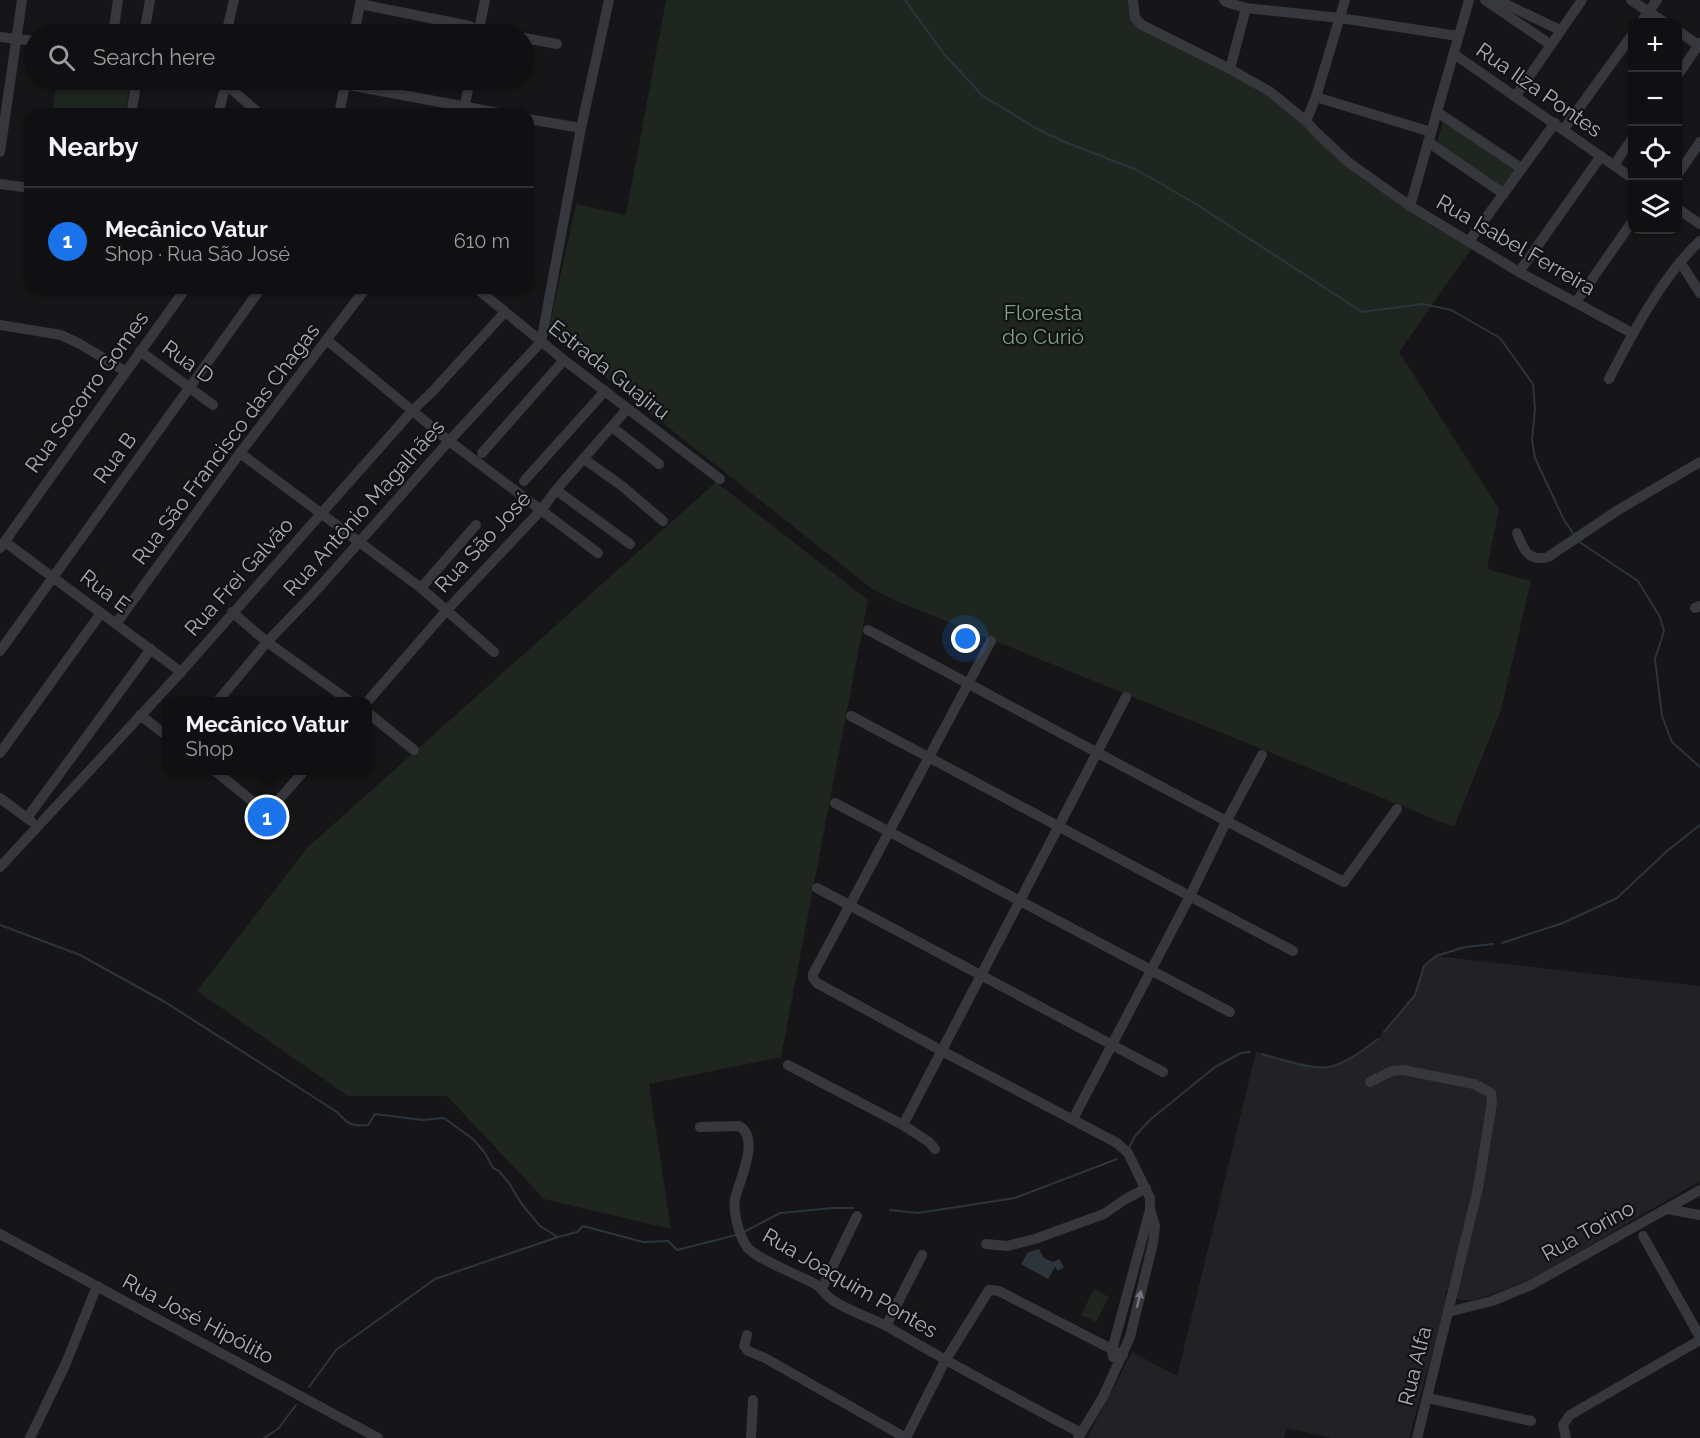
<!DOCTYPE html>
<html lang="en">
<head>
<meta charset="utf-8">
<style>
  :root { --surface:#101012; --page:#19191b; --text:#f1f3f6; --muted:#9c9d9f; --line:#303032; --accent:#1a73e8 }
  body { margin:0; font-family:Raleway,sans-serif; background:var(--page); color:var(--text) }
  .controls { position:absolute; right:18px; top:18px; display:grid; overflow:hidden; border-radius:12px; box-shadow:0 2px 4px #0004 }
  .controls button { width:54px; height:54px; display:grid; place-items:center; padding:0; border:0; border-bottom:2px solid var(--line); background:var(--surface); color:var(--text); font:30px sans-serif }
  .you { position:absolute; left:966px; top:639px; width:21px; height:21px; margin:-15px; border:4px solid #fff; border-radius:50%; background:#1a73e8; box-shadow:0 0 0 9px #1a73e833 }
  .badge { display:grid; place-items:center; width:39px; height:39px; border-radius:50%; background:var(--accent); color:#fff; font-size:20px; font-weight:700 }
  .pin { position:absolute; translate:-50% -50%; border:3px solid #fff; box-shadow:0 2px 6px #0006 }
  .popup { position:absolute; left:162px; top:697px; width:210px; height:78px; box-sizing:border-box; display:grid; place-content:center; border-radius:12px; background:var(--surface); filter:drop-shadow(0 2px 4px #0005); font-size:20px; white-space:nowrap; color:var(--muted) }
  .popup b { font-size:22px; color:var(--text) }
  .popup::after { content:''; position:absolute; left:50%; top:100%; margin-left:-12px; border:12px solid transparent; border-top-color:var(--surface) }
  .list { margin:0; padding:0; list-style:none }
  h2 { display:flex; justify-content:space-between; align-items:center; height:78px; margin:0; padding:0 24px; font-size:26px }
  h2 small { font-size:20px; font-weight:400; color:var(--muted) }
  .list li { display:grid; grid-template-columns:39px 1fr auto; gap:18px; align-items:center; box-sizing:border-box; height:108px; padding:0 24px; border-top:2px solid var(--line) }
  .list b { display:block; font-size:22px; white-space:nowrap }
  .list p { margin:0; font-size:20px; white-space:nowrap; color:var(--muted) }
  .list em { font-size:20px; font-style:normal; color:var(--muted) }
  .icon { flex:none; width:33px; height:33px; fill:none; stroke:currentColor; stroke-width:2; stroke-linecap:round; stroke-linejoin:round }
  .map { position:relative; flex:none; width:1700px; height:1438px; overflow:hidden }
  .search { position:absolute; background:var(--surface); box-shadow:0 2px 4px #0004; left:24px; top:24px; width:510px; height:66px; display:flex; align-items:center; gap:15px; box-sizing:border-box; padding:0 21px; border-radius:33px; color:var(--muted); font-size:22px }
  .panel { position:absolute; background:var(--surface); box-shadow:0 2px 4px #0004; left:24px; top:108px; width:510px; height:186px; border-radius:18px }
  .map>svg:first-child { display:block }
</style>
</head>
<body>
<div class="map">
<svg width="1700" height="1438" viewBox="0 0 1700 1438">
  <rect width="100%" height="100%" fill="#161618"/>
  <polygon fill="#222225" points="1436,956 1700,986 1700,1181 1536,1277 1504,1290 1473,1300 1464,1300 1450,1297 1452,1291 1447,1290 1445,1295 1448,1296 1409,1438 1331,1438 1287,1428 1284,1438 1087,1438 1132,1352 1177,1376 1256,1052 1319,1067 1331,1067 1351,1058 1378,1039 1415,995 1424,966"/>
  <g fill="#1e261f">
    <polygon points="666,0 1137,0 1133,23 1246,78 1345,159 1474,245 1399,352 1499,509 1487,569 1531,581 1501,710 1454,827 894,600 872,589 548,332 576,204 626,215"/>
    <polygon points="57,80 130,80 126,114 52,114"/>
    <polygon points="1444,119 1517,168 1503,188 1437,143"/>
    <polygon points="716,482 868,600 781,1057 649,1084 671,1229 544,1199 447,1096 348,1096 197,991 307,848"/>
    <polygon points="1094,1289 1109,1297 1096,1322 1081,1315"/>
  </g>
  <polygon fill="#2c353c" points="1039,1249 1044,1258 1053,1262 1059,1259 1064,1267 1058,1271 1055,1267 1048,1279 1021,1264 1028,1252"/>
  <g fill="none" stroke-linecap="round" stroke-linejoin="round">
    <g stroke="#2c353c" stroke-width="2">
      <polyline points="905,0 944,54 983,96 1039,130 1065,142 1137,170 1196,204 1362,312 1423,304 1451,310 1500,338 1533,384 1535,409 1532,440 1535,458 1564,520 1575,536"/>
      <polyline points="1578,541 1638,581 1660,617 1664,631 1655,659 1662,716 1672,742 1700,767"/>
      <path d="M0 925 80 955 165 1002 337 1112C349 1125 350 1126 368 1125L375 1114 422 1120 444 1118 473 1139 485 1153 493 1168 499 1171 509 1183 521 1203 540 1226 558 1237"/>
      <polyline points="1502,943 1563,923 1617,898 1667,851 1700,825"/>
      <polyline points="1384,1032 1415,995 1424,966 1436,956 1465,947 1493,944"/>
      <path d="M1262 1054C1280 1059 1315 1072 1333 1066 1350 1061 1364 1049 1378 1039"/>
      <polyline points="1129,1148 1135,1136 1151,1119 1215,1067 1241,1053 1250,1052"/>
      <polyline points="890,1210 918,1213 1015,1198 1117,1159"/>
      <polyline points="744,1232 780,1213 833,1208 853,1208"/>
      <polyline points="309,1387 336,1350 435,1279 558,1237 577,1232 583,1226 643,1242 668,1241 677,1250 736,1235"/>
      <polyline points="264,1438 278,1429 296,1405"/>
    </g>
    <g stroke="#37383d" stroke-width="10">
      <polyline points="1133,0 1135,18 1142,25 1230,69 1269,91 1306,121 1316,132 1348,162 1410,206 1519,272 1632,333"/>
      <polyline points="1224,0 1226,2 1246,8 1340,18 1458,36"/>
      <polyline points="1485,0 1551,45"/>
      <polyline points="1497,0 1560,30"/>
      <polyline points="1631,0 1664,22"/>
      <polyline points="360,4 470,26"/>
      <polyline points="1641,22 1657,0"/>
      <polyline points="479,30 502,34"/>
      <polyline points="1678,31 1700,46"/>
      <polyline points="113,34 118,0"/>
      <polyline points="144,34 150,0"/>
      <polyline points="226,34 234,0"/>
      <polyline points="354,34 361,0"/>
      <polyline points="478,34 485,0"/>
      <polyline points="0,37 34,41"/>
      <polyline points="524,38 557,44"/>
      <polyline points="1454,54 1632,178"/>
      <polyline points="1230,69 1246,8"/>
      <polyline points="1678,75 1700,43"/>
      <polyline points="221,80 260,114"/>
      <polyline points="322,80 504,114"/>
      <polyline points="1316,97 1431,132"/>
      <polyline points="1515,97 1582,0"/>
      <polyline points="1437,112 1521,168"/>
      <polyline points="131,114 137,80"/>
      <polyline points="218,114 226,84"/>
      <polyline points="339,114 346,80"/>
      <polyline points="463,114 470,80"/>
      <polyline points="528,119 581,128"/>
      <polyline points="1306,121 1316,97 1345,0"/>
      <polyline points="1564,129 1632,35"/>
      <polyline points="1428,142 1504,194"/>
      <polyline points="0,152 22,0"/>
      <polyline points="1614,165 1632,139"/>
      <polyline points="1678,174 1700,142"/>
      <polyline points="0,184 30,188"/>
      <polyline points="1410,206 1469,0"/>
      <polyline points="1678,209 1700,224"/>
      <polyline points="1469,241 1555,123"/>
      <polyline points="1680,262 1700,293"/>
      <polyline points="1519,272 1601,156"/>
      <polyline points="476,288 564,360 720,479"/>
      <polyline points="1576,302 1632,222"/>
      <polyline points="0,325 61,335 80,344 125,371"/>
      <polyline points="328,341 449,441 598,553"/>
      <polyline points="140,351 213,405"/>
      <path d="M1609 379C1632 334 1663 275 1700 241"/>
      <polyline points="612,427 659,464"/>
      <polyline points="240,453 421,588 494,652"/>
      <polyline points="482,453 564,360"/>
      <polyline points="584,459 622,486 663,521"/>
      <polyline points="524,481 605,391"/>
      <polyline points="556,490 630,544"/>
      <path d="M1517 533C1523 549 1528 562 1548 557L1618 510 1700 462"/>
      <polyline points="5,542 181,672"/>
      <polyline points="0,548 186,288"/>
      <polyline points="421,588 476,525"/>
      <polyline points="1695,608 1700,606"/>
      <polyline points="232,612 267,642 351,702"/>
      <polyline points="116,624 240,453 366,288"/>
      <path d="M868 630C1026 714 1183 800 1342 881L1344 882 1397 809"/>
      <polyline points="991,641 813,974 813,978 817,983 942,1051 1117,1143 1128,1153 1150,1198 1150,1209 1155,1226 1153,1243 1130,1337 1103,1397 1078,1438"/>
      <polyline points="0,651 261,288"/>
      <polyline points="217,702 267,642 314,593 449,441 541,342 581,128 609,0"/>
      <polyline points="367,702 446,611 542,509 556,490 627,409"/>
      <polyline points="368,713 414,750"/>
      <polyline points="140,715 166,735"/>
      <polyline points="851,716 1293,951"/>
      <polyline points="0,753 101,613"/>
      <polyline points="214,770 267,813 305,770"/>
      <polyline points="0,798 31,821"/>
      <polyline points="835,803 1230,1012"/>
      <polyline points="27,818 151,649"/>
      <polyline points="0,867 181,672 412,411 433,391 505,312"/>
      <polyline points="817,888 1163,1072"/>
      <polyline points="788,1065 903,1125 929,1142 935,1149"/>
      <polyline points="1370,1082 1392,1071 1403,1070 1474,1084 1491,1093 1492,1103 1478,1188 1448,1312"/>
      <polyline points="1073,1119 1190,896 1226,822 1262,755"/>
      <polyline points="903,1125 1126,697"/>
      <path d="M700 1127 739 1126C761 1138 739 1181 735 1199 733 1212 739 1236 747 1247 756 1259 799 1275 815 1284 822 1288 824 1294 831 1299 845 1310 872 1318 888 1327 952 1364 1016 1399 1081 1433"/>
      <polyline points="1667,1209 1700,1215"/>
      <polyline points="0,1234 378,1438"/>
      <polyline points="1643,1236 1700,1337"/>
      <polyline points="986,1244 1007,1246 1035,1239 1104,1214 1124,1200 1146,1188"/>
      <polyline points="822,1288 857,1216"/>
      <polyline points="886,1326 922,1255"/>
      <polyline points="747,1335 744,1346 748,1351 765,1358 906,1438 945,1361 989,1290 999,1291 1123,1355"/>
      <polyline points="1113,1357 1112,1350 1150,1210"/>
      <polyline points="1428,1398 1531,1421"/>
      <polyline points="30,1438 66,1363 97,1286"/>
      <polyline points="751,1438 753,1400"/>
      <polyline points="1417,1438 1448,1312 1492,1301 1531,1285 1700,1190"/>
      <polyline points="1566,1438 1563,1425 1570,1415 1700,1340"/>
    </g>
  </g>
  <defs><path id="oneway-solid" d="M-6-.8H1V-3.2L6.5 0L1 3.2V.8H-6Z" transform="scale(1.5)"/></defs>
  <use fill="#757881" href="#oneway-solid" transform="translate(1139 1299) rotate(-76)"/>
  <g text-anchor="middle" stroke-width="4.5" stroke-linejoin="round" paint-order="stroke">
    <g font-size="21" fill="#a8adb8" stroke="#111113">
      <text transform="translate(1539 90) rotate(35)" y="7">Rua Ilza Pontes</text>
      <text transform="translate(1516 245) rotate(30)" y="7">Rua Isabel Ferreira</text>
      <text transform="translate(188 362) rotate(36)" y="7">Rua D</text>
      <text transform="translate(609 370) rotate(38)" y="7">Estrada Guajiru</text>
      <text transform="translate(87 392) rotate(-54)" y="7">Rua Socorro Gomes</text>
      <text transform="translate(226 444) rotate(-53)" y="7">Rua São Francisco das Chagas</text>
      <text transform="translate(115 458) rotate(-54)" y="7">Rua B</text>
      <text transform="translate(364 508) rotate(-48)" y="7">Rua Antônio Magalhães</text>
      <text transform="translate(483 542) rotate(-47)" y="7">Rua São José</text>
      <text transform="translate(239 577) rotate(-48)" y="7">Rua Frei Galvão</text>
      <text transform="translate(105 591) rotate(37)" y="7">Rua E</text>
      <text transform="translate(1588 1231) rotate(-29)" y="7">Rua Torino</text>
      <text transform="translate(850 1283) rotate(30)" y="7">Rua Joaquim Pontes</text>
      <text transform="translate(198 1319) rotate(28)" y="7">Rua José Hipólito</text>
      <text transform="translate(1415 1366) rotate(-76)" y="7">Rua Alfa</text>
    </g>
    <g font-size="21" fill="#7fa381" stroke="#111113">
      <text x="1043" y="320">Floresta<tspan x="1043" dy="24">do Curió</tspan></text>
    </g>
  </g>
</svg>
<div class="controls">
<button>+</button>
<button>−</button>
<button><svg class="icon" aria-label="locate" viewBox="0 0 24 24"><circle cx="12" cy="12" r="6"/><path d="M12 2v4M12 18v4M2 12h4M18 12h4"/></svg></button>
<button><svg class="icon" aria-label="layers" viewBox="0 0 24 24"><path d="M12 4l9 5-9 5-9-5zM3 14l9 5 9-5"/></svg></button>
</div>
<div class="you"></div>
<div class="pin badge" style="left:267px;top:817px">1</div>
<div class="popup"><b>Mecânico Vatur</b>Shop</div>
<div class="search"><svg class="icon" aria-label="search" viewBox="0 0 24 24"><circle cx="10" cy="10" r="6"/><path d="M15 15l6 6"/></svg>Search here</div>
<section class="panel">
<h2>Nearby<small></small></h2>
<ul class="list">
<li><span class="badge">1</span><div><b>Mecânico Vatur</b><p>Shop · Rua São José</p></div><em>610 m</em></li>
</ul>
</section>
</div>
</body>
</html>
